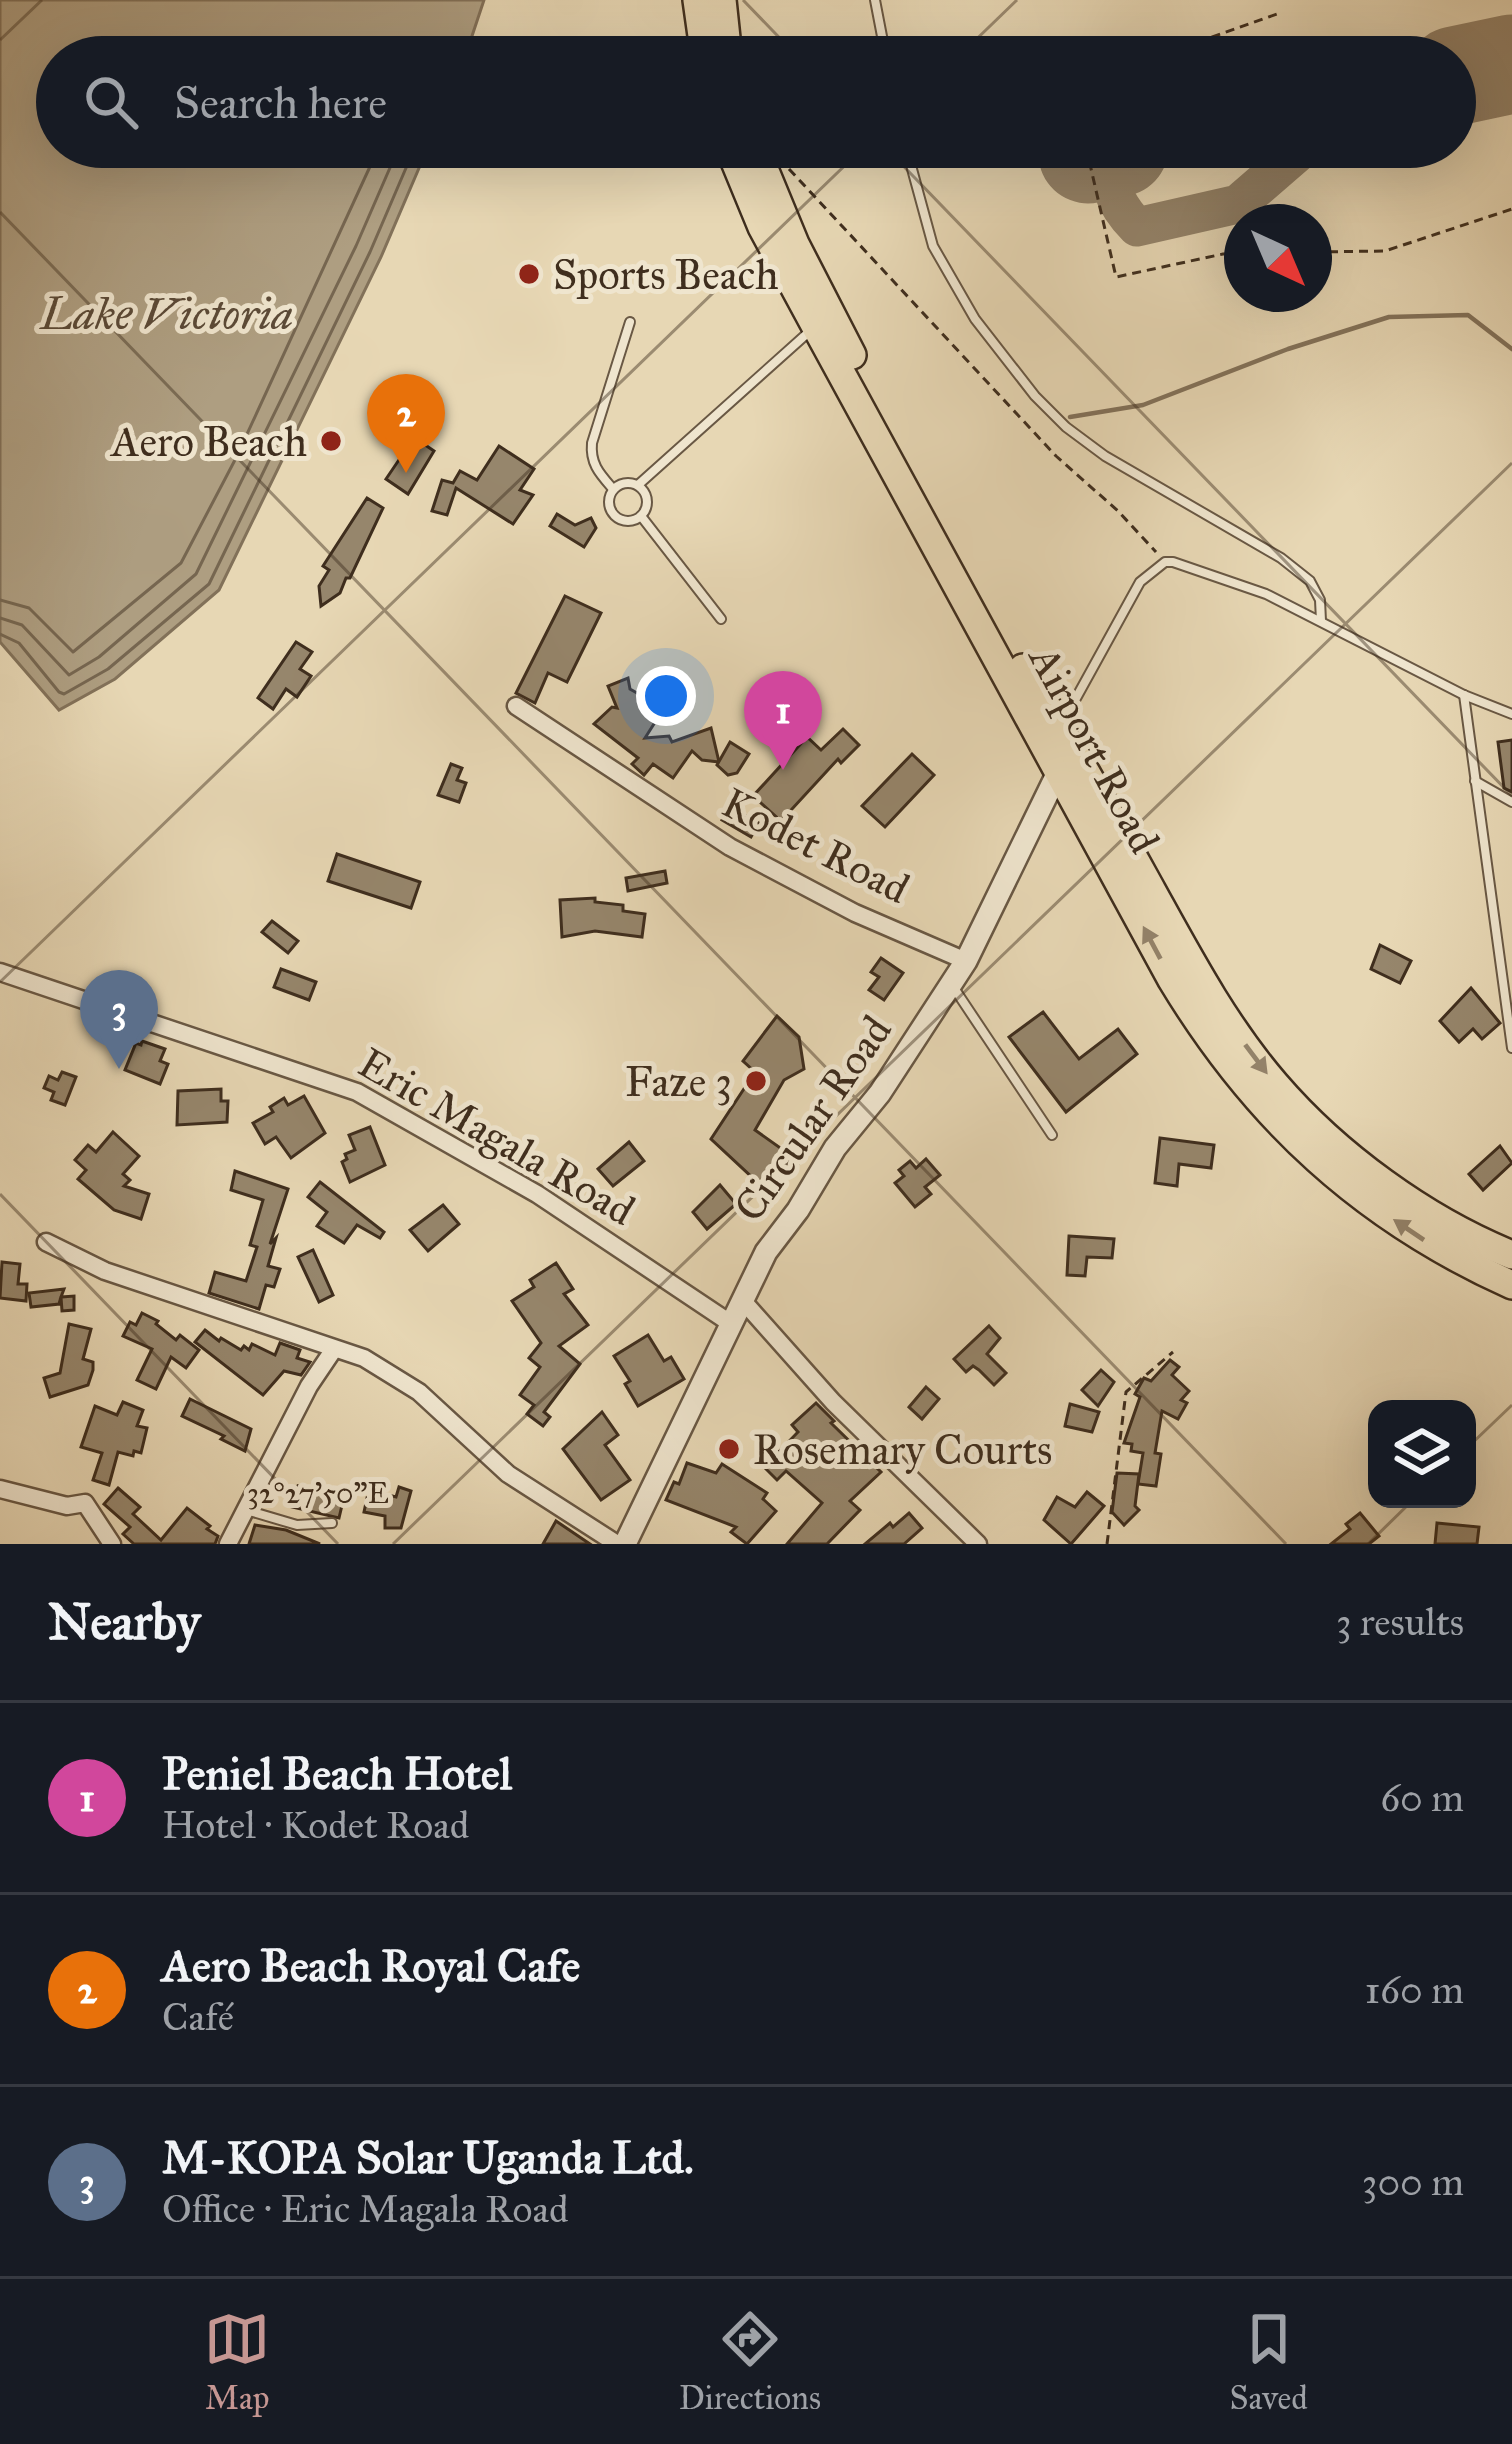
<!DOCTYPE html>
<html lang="en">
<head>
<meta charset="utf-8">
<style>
  :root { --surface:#171b24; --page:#20242c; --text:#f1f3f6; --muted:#9ea1a6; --line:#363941; --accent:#c59692 }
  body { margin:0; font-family:"IM FELL Great Primer",serif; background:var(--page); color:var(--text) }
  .controls { position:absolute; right:36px; bottom:36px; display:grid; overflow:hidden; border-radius:24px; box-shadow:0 12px 48px #0002 }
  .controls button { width:108px; height:108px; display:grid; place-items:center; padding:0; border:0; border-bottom:3px solid var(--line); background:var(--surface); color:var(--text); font:60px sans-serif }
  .compass { position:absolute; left:1224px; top:204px; width:108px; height:108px; border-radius:50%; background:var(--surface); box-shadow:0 12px 48px #0002; rotate:136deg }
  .you { position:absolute; left:666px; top:696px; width:42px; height:42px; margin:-30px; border:9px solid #fff; border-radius:50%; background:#1a73e8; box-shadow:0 0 0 18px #1a73e833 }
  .badge { display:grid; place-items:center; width:78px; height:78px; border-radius:50%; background:var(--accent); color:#fff; font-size:39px; font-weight:700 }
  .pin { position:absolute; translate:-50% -99px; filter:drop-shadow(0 3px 6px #0008) }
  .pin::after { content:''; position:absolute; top:63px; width:42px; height:36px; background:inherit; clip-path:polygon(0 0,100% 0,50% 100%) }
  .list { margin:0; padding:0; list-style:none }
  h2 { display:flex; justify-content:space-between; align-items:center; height:156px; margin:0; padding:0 48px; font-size:51px }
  h2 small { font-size:39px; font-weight:400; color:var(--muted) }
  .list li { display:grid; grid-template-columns:78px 1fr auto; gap:36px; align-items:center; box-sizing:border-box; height:192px; padding:0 48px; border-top:3px solid var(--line) }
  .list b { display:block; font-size:45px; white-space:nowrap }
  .list p { margin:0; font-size:39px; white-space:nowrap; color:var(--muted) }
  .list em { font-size:39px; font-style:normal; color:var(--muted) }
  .icon { flex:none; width:66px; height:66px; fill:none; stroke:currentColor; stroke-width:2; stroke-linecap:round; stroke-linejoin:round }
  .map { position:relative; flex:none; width:1512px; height:1544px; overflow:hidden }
  .search { position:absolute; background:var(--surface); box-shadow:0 12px 48px #0002; left:36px; right:36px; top:36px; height:132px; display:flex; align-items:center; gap:30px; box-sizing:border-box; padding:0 42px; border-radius:66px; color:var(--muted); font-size:45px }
  .sheet { height:732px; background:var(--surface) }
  nav { display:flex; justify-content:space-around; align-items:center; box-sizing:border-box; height:168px; border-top:3px solid var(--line); background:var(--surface); font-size:33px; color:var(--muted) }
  nav a { display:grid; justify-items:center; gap:6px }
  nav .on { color:var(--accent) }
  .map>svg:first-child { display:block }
</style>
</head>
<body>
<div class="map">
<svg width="1512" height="1544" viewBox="0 0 1512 1544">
  <rect width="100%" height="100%" fill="#e7d7b4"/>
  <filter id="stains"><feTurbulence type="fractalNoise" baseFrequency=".00167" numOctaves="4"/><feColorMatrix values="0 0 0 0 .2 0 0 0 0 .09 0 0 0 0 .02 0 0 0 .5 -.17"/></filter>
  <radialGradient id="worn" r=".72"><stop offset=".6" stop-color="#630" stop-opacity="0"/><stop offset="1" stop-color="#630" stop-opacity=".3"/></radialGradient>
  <polygon fill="#ae9e81" stroke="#827159" stroke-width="3" points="0,0 484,0 465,57 57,57 57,147 428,147 381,257 219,590 115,679 59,710 0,642"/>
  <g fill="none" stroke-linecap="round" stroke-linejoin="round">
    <g stroke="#766650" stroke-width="3">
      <polyline points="0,600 29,608 73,652 181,563 236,458 379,147"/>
      <polyline points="0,618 22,625 69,675 99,657 196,574 356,246 399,147"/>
      <polyline points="0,634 19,643 59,692 64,694 108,669 209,584 370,252 415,147"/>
    </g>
    <polyline stroke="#827159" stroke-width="4.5" points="1070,417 1143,405 1288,349 1389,317 1468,315 1512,349"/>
    <path stroke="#938269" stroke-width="39" d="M1112 147C1103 178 1115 205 1137 227L1238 204 1304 147"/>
    <g stroke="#938269" stroke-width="99">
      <polyline points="1455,76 1512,64"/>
      <polyline points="1088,154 1119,147"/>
    </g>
  </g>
  <g fill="#96866c" stroke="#3f2e1e" stroke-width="3">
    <polygon points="399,427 434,451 408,494 386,479 407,448 392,438"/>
    <polygon points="499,446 534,469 520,490 533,495 513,524 456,488 447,515 432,511 442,480 453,483 460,471 477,480"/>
    <polygon points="367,498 383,508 350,578 346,578 340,593 321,606 319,586 329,570 323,566"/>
    <polygon points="557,514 575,525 591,518 596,528 584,547 550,526"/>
    <polygon points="565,596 601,613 567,682 548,673 535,703 516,693"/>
    <polygon points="296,642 312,652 300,669 311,676 297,697 286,689 273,709 258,698"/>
    <polygon points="628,678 630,689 644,697 646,693 666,705 645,738 669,736 672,742 711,728 719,762 702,760 692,751 673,778 653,764 644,775 632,764 638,758 594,724 612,707 617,708 608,686"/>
    <polygon points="843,729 859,745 841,763 838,759 781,821 753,796 807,737 821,750"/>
    <polygon points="1512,740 1512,792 1504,788 1498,742"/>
    <polygon points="730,742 749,754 737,773 728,775 717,765"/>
    <polygon points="912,754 934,775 885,827 862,806"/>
    <polygon points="451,764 462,768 457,780 466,783 459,802 438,795"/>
    <polygon points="730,807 759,823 751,837 722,820"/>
    <polygon points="337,854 420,882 411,908 328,881"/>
    <polygon points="665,871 667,883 628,891 626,878"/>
    <polygon points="595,898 595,902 623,905 623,911 645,914 642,937 595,931 562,937 560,900"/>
    <polygon points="272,921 298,941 288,953 262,932"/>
    <polygon points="1380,945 1411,961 1400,983 1371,969"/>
    <polygon points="881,958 903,973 884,1000 869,990 879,977 871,972"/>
    <polygon points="281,969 316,982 309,1000 274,987"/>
    <polygon points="1471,988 1500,1023 1482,1039 1473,1029 1459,1042 1440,1021"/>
    <polygon points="1043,1012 1079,1059 1118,1029 1137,1054 1066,1112 1009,1037"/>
    <polygon points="777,1016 799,1037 804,1069 784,1080 755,1130 800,1162 770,1194 711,1139 755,1072 743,1061"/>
    <polygon points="142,1041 165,1049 160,1061 168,1064 160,1084 125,1070 136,1043 141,1045"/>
    <polygon points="62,1072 76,1077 65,1105 51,1100 54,1092 44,1088 49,1076 58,1080"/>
    <polygon points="221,1089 221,1101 228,1101 227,1122 177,1125 178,1091"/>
    <polygon points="304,1096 325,1133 291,1158 276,1137 265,1144 253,1123 273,1112 270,1107 284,1098 288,1105"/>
    <polygon points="370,1127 385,1165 350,1182 342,1162 347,1159 345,1154 355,1150 349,1135"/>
    <polygon points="113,1132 139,1156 123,1174 130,1180 124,1186 149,1194 141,1219 114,1210 78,1179 86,1170 75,1160 88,1145 96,1152"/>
    <polygon points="1160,1138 1214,1145 1211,1168 1179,1164 1177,1186 1155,1183"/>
    <polygon points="629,1142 644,1161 613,1186 598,1169"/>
    <polygon points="1500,1146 1512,1163 1483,1190 1469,1174"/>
    <polygon points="926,1159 940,1175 925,1187 931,1194 915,1207 895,1183 904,1176 899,1170 910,1161 916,1168"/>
    <polygon points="235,1171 288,1189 270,1244 276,1238 268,1266 280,1269 274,1287 266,1285 259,1309 209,1293 215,1272 246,1281 257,1247 250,1245 263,1200 231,1190"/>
    <polygon points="320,1182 384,1232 380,1238 357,1225 344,1243 317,1226 327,1212 308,1197"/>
    <polygon points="720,1185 736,1204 707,1229 693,1212"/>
    <polygon points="443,1205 459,1224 428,1251 410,1230"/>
    <polygon points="1069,1236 1114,1239 1112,1258 1087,1257 1085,1276 1067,1275"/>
    <polygon points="313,1250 333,1295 319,1302 298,1257"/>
    <polygon points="2,1262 20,1264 18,1284 27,1284 26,1301 0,1298"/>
    <polygon points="556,1263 573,1289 564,1294 588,1325 559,1346 580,1364 544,1412 550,1417 543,1426 527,1414 534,1405 520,1395 540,1367 529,1358 541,1343 512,1301 534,1287 530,1280"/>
    <polygon points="64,1289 61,1297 74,1296 74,1310 62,1311 61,1297 59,1304 31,1307 29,1293"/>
    <polygon points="142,1313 158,1321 156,1324 176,1340 180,1335 199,1350 186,1368 171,1357 156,1389 137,1380 152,1349 123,1336 130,1322 136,1325"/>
    <polygon points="69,1324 91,1329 83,1359 93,1362 93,1370 88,1385 50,1397 44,1378 60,1373"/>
    <polygon points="989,1326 1000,1338 987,1354 1006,1373 994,1385 979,1370 973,1366 966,1372 954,1359"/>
    <polygon points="205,1330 219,1341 221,1338 241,1350 244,1346 249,1350 252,1344 275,1355 280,1343 300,1350 297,1358 310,1362 301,1375 284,1371 263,1395 195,1342"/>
    <polygon points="648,1335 664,1361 671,1357 684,1379 638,1406 625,1384 630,1381 614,1356"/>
    <polygon points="1170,1360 1179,1367 1172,1375 1189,1391 1181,1400 1187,1403 1178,1419 1162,1411 1155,1453 1161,1454 1156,1486 1138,1484 1143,1453 1131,1451 1132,1444 1124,1443 1140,1397 1135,1394 1144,1378 1151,1381"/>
    <polygon points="1101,1370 1114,1382 1098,1406 1082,1390"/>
    <polygon points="926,1387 939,1399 922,1419 909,1407"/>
    <polygon points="190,1399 251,1429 245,1451 221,1439 224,1436 182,1416"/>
    <polygon points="123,1402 143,1410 137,1426 147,1428 141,1453 134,1451 133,1456 118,1452 109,1485 93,1480 102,1453 81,1447 95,1406 117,1415"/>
    <polygon points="816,1403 834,1421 831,1423 881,1472 850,1501 860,1510 827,1544 787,1544 822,1503 786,1471 777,1480 764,1467 798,1432 792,1425"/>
    <polygon points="1070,1404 1099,1412 1092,1432 1065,1426"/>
    <polygon points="602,1412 618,1435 605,1445 630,1480 601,1500 563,1449"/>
    <polygon points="687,1463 716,1473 722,1464 767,1493 763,1499 776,1511 747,1544 731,1532 736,1527 666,1500 674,1482 679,1484"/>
    <polygon points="1117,1473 1139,1474 1135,1506 1139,1510 1124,1525 1112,1512"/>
    <polygon points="298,1486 343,1501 339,1518 292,1507"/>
    <polygon points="399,1487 411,1491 401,1528 385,1528 385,1516 364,1512 367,1498 379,1500 381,1493 396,1497"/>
    <polygon points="118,1488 140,1507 133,1514 161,1540 187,1508 210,1526 207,1529 218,1536 215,1544 134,1544 123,1534 130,1527 104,1504"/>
    <polygon points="1087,1492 1104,1506 1071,1544 1044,1520 1057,1497 1075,1507"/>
    <polygon points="909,1513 922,1528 904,1544 865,1544 890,1523 893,1527"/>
    <polygon points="1360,1513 1379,1536 1369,1544 1331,1544 1350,1529 1346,1524"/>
    <polygon points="556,1521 590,1544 543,1544"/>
    <polygon points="1437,1523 1479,1527 1477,1544 1435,1544"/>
    <polygon points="255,1525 286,1530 320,1544 249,1544"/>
  </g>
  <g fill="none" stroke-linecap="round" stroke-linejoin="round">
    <defs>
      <g id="service">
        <polyline points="875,0 886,57"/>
        <polyline points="906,147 933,246 975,319 1035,396 1066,427 1105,456 1281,558 1310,581 1320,600 1321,621"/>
        <circle cx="628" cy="502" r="19"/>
        <polyline points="638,485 810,331"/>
        <path d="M613 489C600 474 590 464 592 443L630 322"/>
        <polyline points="641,516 721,619"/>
        <polyline points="1464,695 1512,1048"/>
        <polyline points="1072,727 1075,700 1140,582 1165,562 1173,562 1266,594 1464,695 1512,714"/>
        <polyline points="1475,781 1512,802"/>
        <polyline points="952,985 1052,1135"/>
        <polyline points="246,1510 297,1525 332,1523"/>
      </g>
      <g id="minor">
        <polyline points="516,706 730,847 855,913 966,961"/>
        <polyline points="0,972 357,1092 537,1194 733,1325"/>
        <polyline points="46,1242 105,1271 364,1358 419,1392 508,1474 617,1544"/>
        <polyline points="744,1302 833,1402 978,1544"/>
        <polyline points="0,1489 67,1506 85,1503 112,1544"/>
        <polyline points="228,1544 309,1386 334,1349"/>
      </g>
      <polyline id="tertiary" points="625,1544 766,1252 798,1210 835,1148 880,1093 966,961 1063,762"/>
      <g id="trunk">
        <polyline points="697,0 705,57"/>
        <polyline points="722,0 728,57"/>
        <path d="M729 147 762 227 816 327 1172 980C1256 1119 1363 1218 1512 1285"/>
        <polyline points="755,147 795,244 852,355"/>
        <path d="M1023 668C1069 740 1110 815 1152 891 1189 958 1225 1026 1275 1084 1336 1155 1425 1220 1512 1255"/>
      </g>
    </defs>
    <use href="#service" stroke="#695844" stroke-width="12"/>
    <use href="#minor" stroke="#695844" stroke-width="21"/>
    <use href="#tertiary" stroke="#695844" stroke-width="26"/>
    <use href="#trunk" stroke="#3f2e1e" stroke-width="32"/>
    <g stroke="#3f2e1e" stroke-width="3" stroke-dasharray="9 6" stroke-linecap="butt">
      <polyline points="1155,57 1280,13"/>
      <polyline points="1086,147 1116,277 1223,254 1242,253"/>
      <polyline points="789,169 1056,456 1118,511 1156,552"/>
      <polyline points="1314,252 1385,251 1512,209"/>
      <polyline points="1107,1544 1126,1392 1173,1352"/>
    </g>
    <use href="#service" stroke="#efe5ce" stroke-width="8"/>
    <use href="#minor" stroke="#efe5ce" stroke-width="16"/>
    <use href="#tertiary" stroke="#efe5ce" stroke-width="21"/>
    <use href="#trunk" stroke="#e7d7b4" stroke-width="27"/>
  </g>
  <defs><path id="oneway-solid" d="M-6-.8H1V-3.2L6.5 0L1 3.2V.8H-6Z" transform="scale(3)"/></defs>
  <g fill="#938269">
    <use href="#oneway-solid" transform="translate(1152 943) rotate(-118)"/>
    <use href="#oneway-solid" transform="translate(1256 1059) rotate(53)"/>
    <use href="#oneway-solid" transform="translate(1409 1230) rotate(-146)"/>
  </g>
  <path fill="none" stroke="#3f2e1e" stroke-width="3" stroke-opacity="0.45" d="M743 0 798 57M0 40 42 0M958 57 1017 0M885 147 1512 796M0 212 1286 1544M0 982 864 147M0 1194 338 1544M1467 1448 1512 1405M393 1544 1512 463M1368 1544 1414 1499"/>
  <g fill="#8f2418" stroke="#efe5ce" stroke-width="4.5">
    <circle cx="529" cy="274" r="12"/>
    <circle cx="331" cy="441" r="12"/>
    <circle cx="756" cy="1081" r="12"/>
    <circle cx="729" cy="1449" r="12"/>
  </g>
  <g text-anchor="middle" stroke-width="10" stroke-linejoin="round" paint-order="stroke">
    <g font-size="42" fill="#3f2e1e" stroke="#efe5ce" text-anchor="start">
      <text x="553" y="289">Sports Beach</text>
      <text x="307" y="456" text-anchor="end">Aero Beach</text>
      <text x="732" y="1096" text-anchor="end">Faze 3</text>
      <text x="753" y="1464">Rosemary Courts</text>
    </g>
    <g font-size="42" fill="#3f2e1e" stroke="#efe5ce">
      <text transform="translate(1095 749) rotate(62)" y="15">Airport Road</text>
      <text transform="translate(816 845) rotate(27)" y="15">Kodet Road</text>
      <text transform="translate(812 1118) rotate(-55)" y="15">Circular Road</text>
      <text transform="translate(497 1136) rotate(30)" y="15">Eric Magala Road</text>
    </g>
    <g font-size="45" font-style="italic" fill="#5b4a37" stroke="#efe5ce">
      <text x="167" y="329">Lake Victoria</text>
    </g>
  </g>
  <g font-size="30" text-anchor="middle" fill="#3f2e1e" stroke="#efe5ce" stroke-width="10" stroke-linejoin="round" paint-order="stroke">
    <text x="318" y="1503">32°27'50"E</text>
  </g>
  <rect width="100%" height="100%" filter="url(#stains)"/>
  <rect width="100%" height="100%" fill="url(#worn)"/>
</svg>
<div class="controls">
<button><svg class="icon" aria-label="layers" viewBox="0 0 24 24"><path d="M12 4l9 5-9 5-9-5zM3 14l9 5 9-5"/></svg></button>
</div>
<svg class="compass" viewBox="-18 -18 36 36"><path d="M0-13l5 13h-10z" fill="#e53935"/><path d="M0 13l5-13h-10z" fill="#9ea1a6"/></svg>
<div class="you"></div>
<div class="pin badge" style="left:783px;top:770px;background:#d1479c">1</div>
<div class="pin badge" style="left:406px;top:473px;background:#e8710a">2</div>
<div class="pin badge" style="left:119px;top:1069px;background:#5c6f8a">3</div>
<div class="search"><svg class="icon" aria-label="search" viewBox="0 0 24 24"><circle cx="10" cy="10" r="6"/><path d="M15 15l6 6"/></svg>Search here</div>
</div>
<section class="sheet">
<h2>Nearby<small>3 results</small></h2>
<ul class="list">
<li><span class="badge" style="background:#d1479c">1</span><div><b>Peniel Beach Hotel</b><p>Hotel · Kodet Road</p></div><em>60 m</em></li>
<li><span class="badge" style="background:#e8710a">2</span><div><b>Aero Beach Royal Cafe</b><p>Café</p></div><em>160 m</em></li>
<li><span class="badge" style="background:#5c6f8a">3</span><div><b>M-KOPA Solar Uganda Ltd.</b><p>Office · Eric Magala Road</p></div><em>300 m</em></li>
</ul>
</section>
<nav>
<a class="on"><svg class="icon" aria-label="map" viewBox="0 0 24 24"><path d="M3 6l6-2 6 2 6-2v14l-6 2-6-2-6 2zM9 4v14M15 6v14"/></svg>Map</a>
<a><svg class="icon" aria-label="directions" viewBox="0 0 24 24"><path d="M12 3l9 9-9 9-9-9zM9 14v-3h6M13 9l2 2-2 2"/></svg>Directions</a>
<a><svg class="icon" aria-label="saved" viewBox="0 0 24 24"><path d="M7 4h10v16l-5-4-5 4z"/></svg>Saved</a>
</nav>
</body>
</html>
